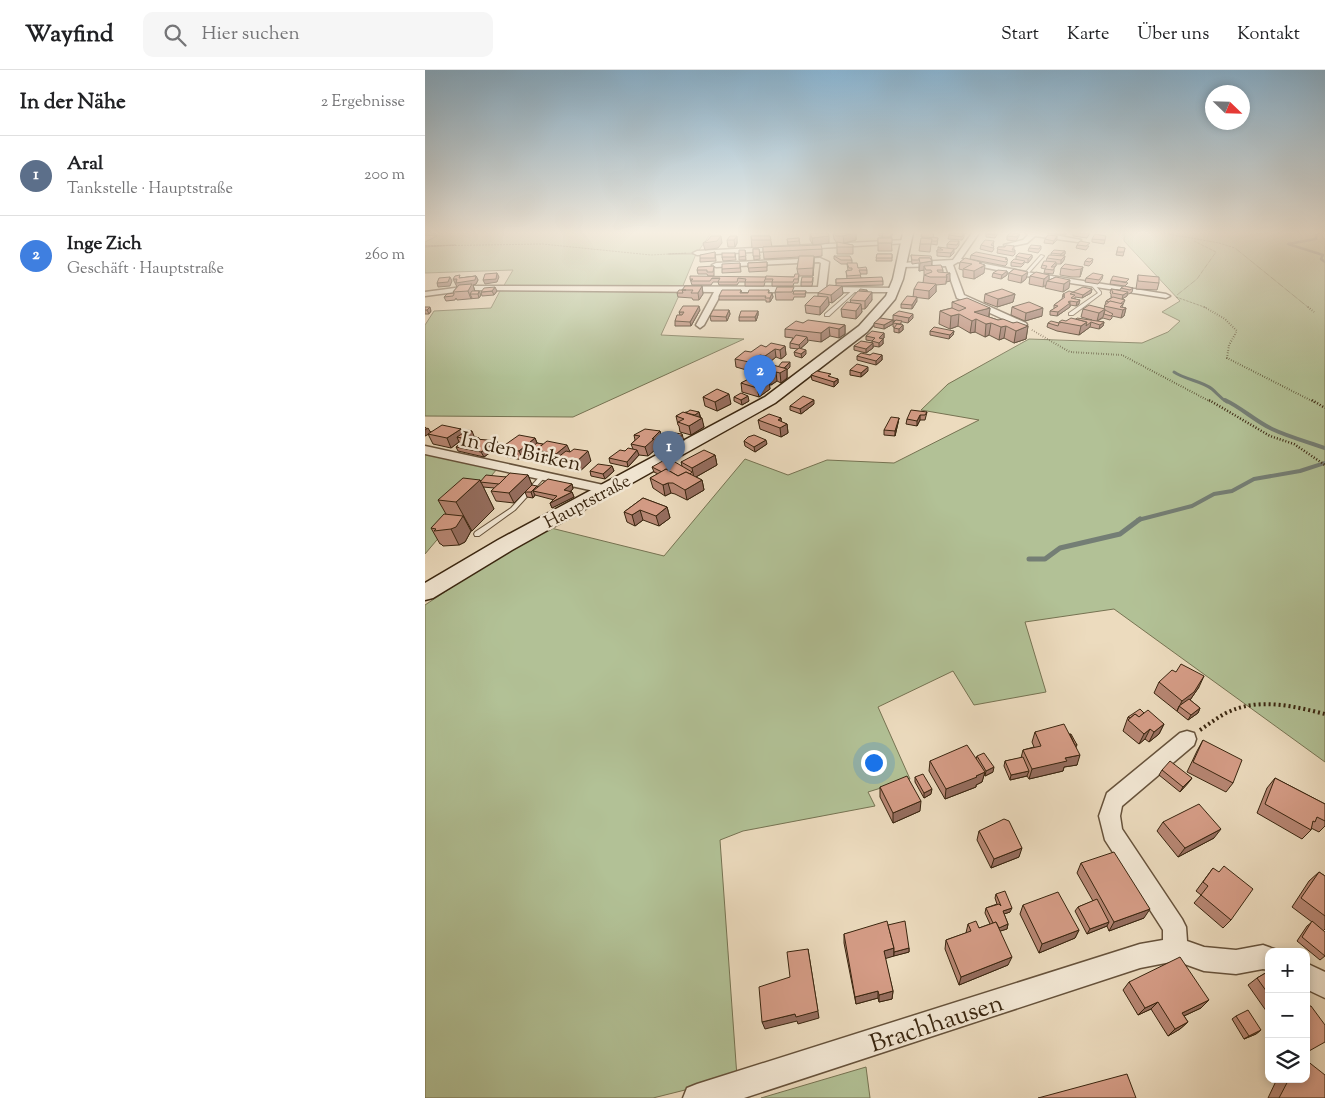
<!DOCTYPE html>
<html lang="de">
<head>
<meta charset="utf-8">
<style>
  :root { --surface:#fff; --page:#f6f6f6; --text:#202124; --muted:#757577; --line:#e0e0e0; --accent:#8f2418 }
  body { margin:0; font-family:"Sorts Mill Goudy",serif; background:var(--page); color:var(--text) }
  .controls { position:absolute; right:15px; bottom:15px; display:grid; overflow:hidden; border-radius:10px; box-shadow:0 2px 8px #0003 }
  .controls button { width:45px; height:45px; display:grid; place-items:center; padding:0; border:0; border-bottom:1px solid var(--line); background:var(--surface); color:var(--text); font:25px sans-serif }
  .compass { position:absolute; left:780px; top:15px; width:45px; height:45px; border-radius:50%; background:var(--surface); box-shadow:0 2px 8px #0003; rotate:113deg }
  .you { position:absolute; left:448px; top:692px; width:18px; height:18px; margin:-12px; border:4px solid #fff; border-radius:50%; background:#1a73e8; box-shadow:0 0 0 8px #1a73e833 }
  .badge { display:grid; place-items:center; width:32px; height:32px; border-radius:50%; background:var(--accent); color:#fff; font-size:16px; font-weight:700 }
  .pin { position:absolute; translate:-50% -41px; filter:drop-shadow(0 1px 2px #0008) }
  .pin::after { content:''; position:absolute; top:26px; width:18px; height:15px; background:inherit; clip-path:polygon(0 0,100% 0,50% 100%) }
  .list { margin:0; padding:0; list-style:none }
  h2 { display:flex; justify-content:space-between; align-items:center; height:65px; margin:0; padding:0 20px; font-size:21px }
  h2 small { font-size:16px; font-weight:400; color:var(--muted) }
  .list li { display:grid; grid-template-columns:32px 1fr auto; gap:15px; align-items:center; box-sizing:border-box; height:80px; padding:0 20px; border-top:1px solid var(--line) }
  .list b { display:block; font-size:19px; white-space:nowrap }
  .list p { margin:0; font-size:16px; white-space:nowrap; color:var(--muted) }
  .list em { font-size:16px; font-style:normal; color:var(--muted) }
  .icon { flex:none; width:28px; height:28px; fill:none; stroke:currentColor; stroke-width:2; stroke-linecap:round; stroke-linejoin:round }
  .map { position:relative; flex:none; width:900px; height:1028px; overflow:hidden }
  header { display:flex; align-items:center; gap:30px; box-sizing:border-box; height:70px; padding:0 25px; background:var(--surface); border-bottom:1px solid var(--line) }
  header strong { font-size:24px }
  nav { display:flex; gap:28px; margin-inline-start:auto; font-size:18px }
  .search { width:350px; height:45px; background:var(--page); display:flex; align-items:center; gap:12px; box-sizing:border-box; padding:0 18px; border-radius:10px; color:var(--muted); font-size:19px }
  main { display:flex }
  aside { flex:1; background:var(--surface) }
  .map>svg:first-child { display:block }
</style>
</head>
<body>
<header>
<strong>Wayfind</strong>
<div class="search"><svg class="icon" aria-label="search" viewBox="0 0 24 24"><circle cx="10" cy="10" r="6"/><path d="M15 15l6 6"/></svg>Hier suchen</div>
<nav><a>Start</a><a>Karte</a><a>Über uns</a><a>Kontakt</a></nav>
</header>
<main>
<aside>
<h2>In der Nähe<small>2 Ergebnisse</small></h2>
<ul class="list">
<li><span class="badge" style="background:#5c6f8a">1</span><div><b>Aral</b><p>Tankstelle · Hauptstraße</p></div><em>200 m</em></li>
<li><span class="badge" style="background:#3f7fe0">2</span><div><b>Inge Zich</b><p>Geschäft · Hauptstraße</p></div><em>260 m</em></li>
</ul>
</aside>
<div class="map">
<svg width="900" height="1028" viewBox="0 0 900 1028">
  <rect width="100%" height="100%" fill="#ecdbbe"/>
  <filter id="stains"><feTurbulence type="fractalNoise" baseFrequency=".004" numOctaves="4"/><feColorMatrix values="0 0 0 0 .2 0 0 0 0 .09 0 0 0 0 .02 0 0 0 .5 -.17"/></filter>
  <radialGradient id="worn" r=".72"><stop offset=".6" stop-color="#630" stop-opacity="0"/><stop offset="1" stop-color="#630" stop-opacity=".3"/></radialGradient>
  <g fill="#b2c196" stroke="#767352">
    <polygon points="0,163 286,163 272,183 243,184 271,184 257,218 78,217 88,200 0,203 0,177 31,175 0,176 0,172 12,166 0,165"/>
    <polygon points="699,163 899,163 897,166 900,170 900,692 689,539 600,552 621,622 549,635 528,601 453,637 485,709 443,722 450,736 318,761 295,770 312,1007 228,1028 0,1028 0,535 50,502 126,458 239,486 320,389 363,405 402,390 469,393 554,350 496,340 523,314 604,269 717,273 743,262 755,251 737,242 755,231 699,171"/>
    <polygon points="76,219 256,221 236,265 319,269 148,347 0,346 0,255 9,241 66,238"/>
    <polygon points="0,382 72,399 0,484"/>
    <polygon points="441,997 445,1028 336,1028"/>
  </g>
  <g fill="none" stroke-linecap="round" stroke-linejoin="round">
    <polyline stroke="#747e75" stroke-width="2.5" points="892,163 891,169 863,174 898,185 896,189 900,192"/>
    <path stroke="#747e75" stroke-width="3" d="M749 302C761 310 777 311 787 319 793 324 795 328 802 332"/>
    <g stroke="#747e75" stroke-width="4">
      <path d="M800 330C817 338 830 351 847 359 864 367 883 372 900 378"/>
      <polyline points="713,450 767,436 789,424 807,421 829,409 875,401 900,393"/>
    </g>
    <polyline stroke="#747e75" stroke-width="5" points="604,489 620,489 635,478 695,464 715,449"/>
    <defs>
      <g id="lane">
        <polygon points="616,185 619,186 602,205 600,205 600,203"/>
        <polygon points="668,215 670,215 676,222 676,224 648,245 644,245 644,243 673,223 667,216"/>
        <polygon points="430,218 433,219 404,246 400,246 400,244"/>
        <polygon points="118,404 120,405 120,407 90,440 54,466 50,466 49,464 50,462 86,438 116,405"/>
      </g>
      <g id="street">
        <polygon points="547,163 554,163 536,189 601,202 741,224 745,226 741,228 601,206 533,192 528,195 539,225 601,253 602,255 598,258 532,228 521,196 476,197 472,195 476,193 528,190"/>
        <polygon points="601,163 619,163 656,170 653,172 610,166 602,173 582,177 579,175 598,170 603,165"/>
        <polygon points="480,170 483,172 482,173 272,185 268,183 272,181"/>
        <polygon points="395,188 404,192 401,217 469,218 473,220 469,222 297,222 279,255 275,258 271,255 289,222 45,220 0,226 0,222 45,216 393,217 396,193 394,192 291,197 287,195 291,193"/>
        <polygon points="0,376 183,416 189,420 183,424 0,384"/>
        <polygon points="762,661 769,663 771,669 769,675 697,736 695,746 697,759 757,849 761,857 762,871 779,877 811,880 838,875 852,880 853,882 844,882 844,900 838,899 811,904 779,901 751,891 715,898 319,1028 258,1028 262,1018 272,1014 715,874 738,870 738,860 680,770 674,746 682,723 755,663"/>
        <polygon points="881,893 900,902 900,928 881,919"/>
      </g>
      <polygon id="secondary" points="478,163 488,163 478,209 470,229 442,262 350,333 87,480 8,528 0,530 0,513 73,470 340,327 434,256 461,226 468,209"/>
    </defs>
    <use href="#lane" stroke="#66523b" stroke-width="2"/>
    <use href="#street" stroke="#66523b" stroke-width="3"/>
    <use href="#secondary" stroke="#39250f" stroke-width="3"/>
    <g stroke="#39250f" stroke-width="1" stroke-dasharray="0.5 1" stroke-linecap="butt">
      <polyline points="738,163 794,173 810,178 884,238"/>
      <polyline points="0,176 117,174 226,185 261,183"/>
      <polyline points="752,225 772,209 791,182 769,171"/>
      <polyline points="751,227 782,238"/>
    </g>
    <g stroke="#39250f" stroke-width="2" stroke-dasharray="0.5 2" stroke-linecap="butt">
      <polyline points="779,237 800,249 812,261 804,275 802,288 889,332"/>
      <polyline points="883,237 889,242"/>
      <polyline points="607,260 645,282 697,285 786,332"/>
    </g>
    <g stroke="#39250f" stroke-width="2.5" stroke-dasharray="1 2" stroke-linecap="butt">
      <polyline points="784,330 845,366 869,374 900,395"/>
      <polyline points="887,330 900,338"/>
    </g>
    <path stroke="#39250f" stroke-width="4" stroke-dasharray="2 3" stroke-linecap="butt" d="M775 660C784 654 792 648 801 643 833 627 868 636 900 644"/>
    <use href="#lane" fill="#f3e8d5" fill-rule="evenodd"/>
    <use href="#street" fill="#f3e8d5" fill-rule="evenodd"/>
    <use href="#secondary" fill="#f3e8d5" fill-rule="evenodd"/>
  </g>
  <g fill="#b78673" stroke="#39250f">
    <polygon points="385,163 404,173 388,175 385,170"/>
    <polygon points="408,163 431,163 431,170 418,173 428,175 428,184 412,184 412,173 409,169"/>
    <polygon points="454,163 468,163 466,168 467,181 453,181 453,168 457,168 457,166 454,166"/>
    <polygon points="497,163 509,163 508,167 513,168 512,175 506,174 505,182 494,181 495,174 498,167 496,167"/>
    <polygon points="525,163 542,163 539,164 539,167 537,170 523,169 524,165"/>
    <polygon points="561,163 573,163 570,168 561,167"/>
    <polygon points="585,163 595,163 594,166 591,171 582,170 582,166"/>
    <polygon points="627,163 642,163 640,165"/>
    <polygon points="648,163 665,163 662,168 648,166"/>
    <polygon points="312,166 312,173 310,177 303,177 302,170"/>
    <polygon points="326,166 345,166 347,177 397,179 397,186 389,187 389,194 388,206 374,206 373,213 369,213 368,216 347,216 347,212 340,212 339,216 320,216 320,212 314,212 312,215 294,215 293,212 288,212 286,215 267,215 265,209 369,207 373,204 372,199 374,187 339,189 338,177 346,177 327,178"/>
    <polygon points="374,168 375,175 363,175 362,169"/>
    <polygon points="620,169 632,170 628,174 619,173"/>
    <polygon points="667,169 680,170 679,174 667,172"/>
    <polygon points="534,171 534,175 531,179 522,178 522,174"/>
    <polygon points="569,171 568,176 569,179 567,182 555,179 556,175"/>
    <polygon points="652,175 664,176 661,180 651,178"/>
    <polygon points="589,176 589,180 590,180 590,184 588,186 572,183 573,177 580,177"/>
    <polygon points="616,176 616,179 613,183 603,181 604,178"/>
    <polygon points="513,177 529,183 525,187 512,186 512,180 513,180"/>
    <polygon points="693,177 700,178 698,186 691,185"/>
    <polygon points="328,179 334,179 335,189 329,190"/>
    <polygon points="320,180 321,190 314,190 314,187"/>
    <polygon points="640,181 640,184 637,186 640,186 639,190 636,194 631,194 631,196 629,197 629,201 628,204 619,203 620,199 616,198 617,195 621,191 622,188 626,185 626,183"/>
    <polygon points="290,182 291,191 275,192 275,188"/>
    <polygon points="310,183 311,190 298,191 297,187"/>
    <polygon points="452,184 467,184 467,191 451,191"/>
    <polygon points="486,185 507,190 507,195 518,200 518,203 525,211 521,212 521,214 511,215 511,222 504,229 488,227 489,219 498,213 499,205 499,200 494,201 494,193 487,194"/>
    <polygon points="546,185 582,188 582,194 580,196 545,189"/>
    <polygon points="607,185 607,188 603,193 599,192 599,194 596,197 586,196 586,192 591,189 591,186"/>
    <polygon points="409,186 427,190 427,193 433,198 442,200 442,204 435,204 436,208 458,211 458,215 417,216 418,224 407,233 404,232 404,235 395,245 381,243 380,235 393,226 393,223 411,216 411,209 422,209 421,201 423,200 422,194 416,194 409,189"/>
    <polygon points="668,189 667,193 664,196 659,195 660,191"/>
    <polygon points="342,192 342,201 324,202 323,193"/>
    <polygon points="535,192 556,192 556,194 559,203 549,209 538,207 538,200 534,199"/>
    <polygon points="315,193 316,202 297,203 297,199"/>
    <polygon points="289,196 289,206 283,206 282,204 273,204 272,200"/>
    <polygon points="658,197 656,204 655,207 647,207 635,205 636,198"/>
    <polygon points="589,199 601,209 596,213 583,210 584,203"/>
    <polygon points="582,201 582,205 576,209 567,207 568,203"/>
    <polygon points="624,205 624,210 631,207 644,218 638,222 620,218 621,215 618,217 604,214 605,206"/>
    <polygon points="678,205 677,209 673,214 660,212 661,208"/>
    <polygon points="713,205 734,213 732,220 711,219"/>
    <polygon points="51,206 53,210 51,214 48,215 50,221 56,225 54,228 32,230 31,228 30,230 21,231 19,227 29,223 28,222 32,217 31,213 30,213 36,208"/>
    <polygon points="388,207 388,211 387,216 376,216 376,212"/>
    <polygon points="686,210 703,213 700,216 685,214"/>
    <polygon points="277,216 278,224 274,230 268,230 267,228 253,227 252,223 257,220"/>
    <polygon points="696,218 708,218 707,222 704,224 702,224 702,226 697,229 700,230 697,237 701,238 699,246 696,248 687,246 687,248 685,250 678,248 672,251 679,252 678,256 674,259 665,257 654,265 632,261 622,257 623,253 634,253 651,249 667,250 656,247 658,239 679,239 681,231 687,227 686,227 686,224 685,223 686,219 695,220"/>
    <polygon points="667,219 666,223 657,228 650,227 650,229 654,234 651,236 645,235 645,237 632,246 625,245 625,241 629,239 629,235 637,229 638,224"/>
    <polygon points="316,220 317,223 323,223 344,220 344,223 347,223 348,227 345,232 341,232 341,230 294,230 294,226"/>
    <polygon points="442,220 447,230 440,239 436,239 437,242 431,249 417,247 416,239 426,233 425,230"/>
    <polygon points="72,221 69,225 57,226 56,222"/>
    <polygon points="369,221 381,221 380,227 369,227 368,230 351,230 350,222"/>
    <polygon points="560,224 590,224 588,232 572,237 559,232"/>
    <polygon points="492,231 487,239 476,238 476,234"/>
    <polygon points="527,232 565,238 564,247 573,250 603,256 601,269 589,273 579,268 574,270 564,265 560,267 550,262 545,263 533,256 525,259 514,254 515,241 527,238"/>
    <polygon points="0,237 6,241 4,244 0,244"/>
    <polygon points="587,237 617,246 600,251 586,245"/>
    <polygon points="275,240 266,256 250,256 250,251 255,245 254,242"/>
    <polygon points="304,240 305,244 302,251 286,251 285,246"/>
    <polygon points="333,241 333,245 331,251 314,251 314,247"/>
    <polygon points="468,245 488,248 483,253 468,250"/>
    <polygon points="468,250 468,252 471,250 478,255 478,260 474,263 469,262 469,257 468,257 468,254 459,259 449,257 449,253"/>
    <polygon points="378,253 420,255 420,264 414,268 405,266 396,272 382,270 383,272 375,279 381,284 377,288 370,286 369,282 373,279 365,278 365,273 368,268 360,267 360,259"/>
    <polygon points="505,261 529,261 528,265 524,269 505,265"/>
    <polygon points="459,263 459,268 458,269 458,274 454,277 448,276 448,278 441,283 429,280 429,276 447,273 447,271 441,270 441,266"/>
    <polygon points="360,276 361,285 356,289 351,287 341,295 336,293 325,301 311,297 310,289 341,277"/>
    <polygon points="445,285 457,285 457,290 451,295 432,290 432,286"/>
    <polygon points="353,297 365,297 362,300 362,308 356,313 352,311 346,315 344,315 345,319 334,327 317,322 316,313"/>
    <polygon points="425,300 443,301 436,307 425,305"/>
    <polygon points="386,305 413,309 413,313 409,317 387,310"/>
    <polygon points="278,327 306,334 292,341 280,336"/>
    <polygon points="309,327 324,331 317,335 309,331"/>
    <polygon points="389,334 376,344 365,340 365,336"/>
    <polygon points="261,342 274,342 279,357 266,365 255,362 254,356 253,355 251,346"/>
    <polygon points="502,342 500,350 495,350 492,356 481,354 482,349"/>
    <polygon points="356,348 356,352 362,354 363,363 356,367 335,359 333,350"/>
    <polygon points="474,348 473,353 470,366 459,365 459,360"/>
    <polygon points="0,357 6,362 36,359 38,363 54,368 55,370 72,371 74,376 59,387 33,381 31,377 37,373 34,372 26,378 8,374 3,364 0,366"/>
    <polygon points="235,361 237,371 231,377 231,379 223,386 214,385 203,397 185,393 184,388 200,381 208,379 206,374 210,370 209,365"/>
    <polygon points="257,364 259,371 252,370 249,374 239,373 238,368"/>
    <polygon points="110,368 112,373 145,382 166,391 154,402 136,398 134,393 115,389 113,386 111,387 104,386 98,390 82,387 77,377"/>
    <polygon points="319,371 342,374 330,382 320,376"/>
    <polygon points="290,385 292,395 271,407 277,410 279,420 262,430 250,424 246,423 240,426 228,418 225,408 233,404 229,402 227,397 257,396 256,392"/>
    <polygon points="187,396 189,401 180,409 166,406 165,401"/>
    <polygon points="103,405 107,415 89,433 71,431 66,421 69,418 58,417 69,439 47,461 46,461 40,472 34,475 18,476 16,474 15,474 6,458 21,444 13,430 55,410 56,411 81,407"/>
    <polygon points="147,414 148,419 145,422 147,422 149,427 127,438 125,433 129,430 110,425 108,428 102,427 100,422 113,417"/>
    <polygon points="218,428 242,437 245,448 234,456 218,450 210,456 202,452 199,442"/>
    <polygon points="734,612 774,617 765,630 775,638 773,643 763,650 729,623"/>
    <polygon points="719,643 739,654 734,664 724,672 720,669 714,674 698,661 703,647"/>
    <polygon points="610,662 645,664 652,675 651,677 652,695 639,697 638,701 604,709 602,706 585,710 579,696 580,691 596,688 598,680 609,677 607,672"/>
    <polygon points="778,670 808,713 801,722 762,702 772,681"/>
    <polygon points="552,686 568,702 560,706 559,704 557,712 551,715 551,717 520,729 504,701 505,691 551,689"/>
    <polygon points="737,700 767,708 764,712 755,722 734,705"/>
    <polygon points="490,707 506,724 499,728 490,712"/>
    <polygon points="850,708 900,734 900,756 894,762 886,758 886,760 877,769 832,743 842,718"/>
    <polygon points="455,717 495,741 468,753 455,727"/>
    <polygon points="738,752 789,768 753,787 732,761"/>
    <polygon points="554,761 594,787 566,798 552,770"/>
    <polygon points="656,793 719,848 684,861 682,856 662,864 650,841 653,837 668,831 652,803"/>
    <polygon points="788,798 806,850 798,858 769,833 776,825 771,821"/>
    <polygon points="894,802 900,806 900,859 898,861 900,886 895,890 872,871 882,856 887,852 867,837 884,811"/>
    <polygon points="571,824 585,842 579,844 583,854 582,859 575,861 583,895 534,915 520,879 521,870 541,863 543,854 554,858 565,854 560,843 561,838 572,834 570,828"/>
    <polygon points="598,835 654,860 650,868 614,883 595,844"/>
    <polygon points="463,855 484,878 484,882 460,888 468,921 467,929 454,932 453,928 431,934 419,873 419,864"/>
    <polygon points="844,901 844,945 823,915 832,908"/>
    <polygon points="704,912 784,930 776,938 759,946 763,952 755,959 743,966 726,939 713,945 698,920"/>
    <polygon points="811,946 836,960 831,964 819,969 807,949"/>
    <polygon points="852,1009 881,1009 900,1028 843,1028"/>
  </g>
  <g fill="#956d5e" stroke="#39250f">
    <polygon points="429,163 431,163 431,170 419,173 418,166"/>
    <polygon points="296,166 297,173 293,178 280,180 278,173"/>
    <polygon points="312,166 312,173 310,177 309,170"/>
    <polygon points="404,166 404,173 388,175 387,168"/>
    <polygon points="632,166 632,170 628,174 629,171"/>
    <polygon points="529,179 529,183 525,187 526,183"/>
    <polygon points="640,181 640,184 635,188 636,184"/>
    <polygon points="607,185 607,188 603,193 603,189"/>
    <polygon points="389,186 389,194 388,206 388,198"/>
    <polygon points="640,186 639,190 636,194 636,190"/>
    <polygon points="507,191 506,199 499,196 499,200 494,201 495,193"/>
    <polygon points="556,192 556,198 560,195 559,203 549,209 549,201 554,193"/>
    <polygon points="631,192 631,196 626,200 626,197"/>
    <polygon points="658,197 656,204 655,207 656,199"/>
    <polygon points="582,201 582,205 576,209 577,205"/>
    <polygon points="603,202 601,209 596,213 597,206"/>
    <polygon points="72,203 74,207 72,212 60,214 58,210"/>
    <polygon points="525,203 525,211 521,212 522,207 521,205"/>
    <polygon points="624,205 624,211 622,211 621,215 618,217 619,209"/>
    <polygon points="51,206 53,210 51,214 48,215 50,222 45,224 47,228 46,229 43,221 32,217 28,209"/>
    <polygon points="25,207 27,211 25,216 13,217 12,213"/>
    <polygon points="645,210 644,218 638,222 639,214"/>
    <polygon points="511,214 511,222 504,229 504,221"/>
    <polygon points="277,216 278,224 274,230 273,223"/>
    <polygon points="417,216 418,224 407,233 406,225"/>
    <polygon points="70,217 72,221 69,225 67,221"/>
    <polygon points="667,219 666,223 657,228 658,225"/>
    <polygon points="54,221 56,225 54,228 53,224"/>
    <polygon points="447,222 447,230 440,239 440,231"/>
    <polygon points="703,222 702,226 697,229 698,225"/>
    <polygon points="347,223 348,227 345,232 345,228"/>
    <polygon points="590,224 588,232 572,237 573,229"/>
    <polygon points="403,227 404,235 395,245 395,237"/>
    <polygon points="492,227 492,231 487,239 487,235"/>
    <polygon points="655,230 654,234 651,236 652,232"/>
    <polygon points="645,231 645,237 632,246 633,242"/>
    <polygon points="436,234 437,242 431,249 431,241"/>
    <polygon points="274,236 275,240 266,256 265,252"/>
    <polygon points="5,237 6,241 4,244 2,240"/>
    <polygon points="565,238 563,250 551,249 550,262 545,263 547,251 549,242"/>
    <polygon points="618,238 617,246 600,251 601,243"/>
    <polygon points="701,238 699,246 696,248 698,240"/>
    <polygon points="680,239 678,247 672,251 674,243"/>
    <polygon points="304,240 305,244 302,251 301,247"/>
    <polygon points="333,241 333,245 331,251 330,247"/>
    <polygon points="488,244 488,248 483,253 484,248"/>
    <polygon points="534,244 533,256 525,259 526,246"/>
    <polygon points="468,250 468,254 459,259 459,255"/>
    <polygon points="662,252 666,252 665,257 654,265 656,256"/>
    <polygon points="679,252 678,256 674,259 675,255"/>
    <polygon points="566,253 564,265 560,267 561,254"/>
    <polygon points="420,255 420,264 414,268 414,259"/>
    <polygon points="478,255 478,260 474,263 474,259"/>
    <polygon points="581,256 579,268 574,270 576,257"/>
    <polygon points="603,256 601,269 589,273 591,261"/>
    <polygon points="404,257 405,266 396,272 396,263"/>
    <polygon points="529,261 528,265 524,269 525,265"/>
    <polygon points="459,263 459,268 454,272 454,268"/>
    <polygon points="382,267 383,272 375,279 374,275"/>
    <polygon points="458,269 458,274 454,277 454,273"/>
    <polygon points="448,273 448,278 441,283 441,279"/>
    <polygon points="360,276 361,285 356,289 355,280"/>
    <polygon points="350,279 351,287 341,295 340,286"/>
    <polygon points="381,280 381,284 377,288 376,284"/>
    <polygon points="335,285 336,293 325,301 324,292"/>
    <polygon points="457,285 457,290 451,295 451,291"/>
    <polygon points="365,292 365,297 362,300 362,308 356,313 355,303"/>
    <polygon points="443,297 443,301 436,307 436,303"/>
    <polygon points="351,302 352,311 346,315 345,306"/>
    <polygon points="413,309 413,313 409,317 409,312"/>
    <polygon points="344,310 345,319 334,327 332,318"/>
    <polygon points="304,324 306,334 292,341 290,332"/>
    <polygon points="323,326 324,331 317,335 316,330"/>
    <polygon points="389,330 389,334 376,344 375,339"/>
    <polygon points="274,342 275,347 265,348"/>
    <polygon points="495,345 495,350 492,356 492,351"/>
    <polygon points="277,348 279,357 266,365 264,356"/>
    <polygon points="356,348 357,357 362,354 363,363 356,367 355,358 353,350"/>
    <polygon points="474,348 473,353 470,366 470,361"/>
    <polygon points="3,358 6,363 0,366 0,360"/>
    <polygon points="36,359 39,366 47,361 49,366 39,373 37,368 32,367 34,372 26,378 22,368"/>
    <polygon points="235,361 237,371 231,377 231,379 223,386 220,377 227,369"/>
    <polygon points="251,366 252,370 249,374 248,369"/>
    <polygon points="110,368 114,378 102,381 104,386 98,390 94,381"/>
    <polygon points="341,370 342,374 330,382 329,377"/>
    <polygon points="72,371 74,376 59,387 56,382"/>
    <polygon points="142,375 146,384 133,388 131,384"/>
    <polygon points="212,380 214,385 203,397 202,392"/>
    <polygon points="111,381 113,386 111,387 109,382"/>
    <polygon points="163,381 166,391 154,402 151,392"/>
    <polygon points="290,385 292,395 269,408 267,398"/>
    <polygon points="187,396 189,401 180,409 178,404"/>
    <polygon points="103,405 107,415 89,433 84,423"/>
    <polygon points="55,410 69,439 47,461 31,432"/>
    <polygon points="277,410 279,420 262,430 260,420"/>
    <polygon points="243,413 246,423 240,426 238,415"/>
    <polygon points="147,414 148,419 141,425 139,420"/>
    <polygon points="112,416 114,421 108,421 110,425 108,428 106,422"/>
    <polygon points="147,422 149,427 127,438 125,433"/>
    <polygon points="242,437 245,448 234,456 231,446"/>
    <polygon points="215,440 218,450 210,456 207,445"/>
    <polygon points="38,446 46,461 40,472 34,475 26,459"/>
    <polygon points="779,606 774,617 763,633 754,636 752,641 757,631"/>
    <polygon points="775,638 773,643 763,650 766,645"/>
    <polygon points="739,654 734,664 724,672 729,662"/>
    <polygon points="725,659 720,669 714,674 719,664"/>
    <polygon points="655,685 652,695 639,697 638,701 604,709 607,699 640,688"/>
    <polygon points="569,697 568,702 560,706 561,701"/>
    <polygon points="604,701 602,706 585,710 586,705"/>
    <polygon points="560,702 557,712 551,715 551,717 520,729 521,719"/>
    <polygon points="767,708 764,712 755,722 758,717"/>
    <polygon points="507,719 506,724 499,728 499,723"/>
    <polygon points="496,731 495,741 468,753 468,743"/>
    <polygon points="796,759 789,768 753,787 760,778"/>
    <polygon points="597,778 594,787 566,798 569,789"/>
    <polygon points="587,838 585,842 576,845 578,841"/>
    <polygon points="725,839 719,848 684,861 689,852"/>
    <polygon points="684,852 682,856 662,864 665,859"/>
    <polygon points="583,854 582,859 569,863 571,859"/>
    <polygon points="654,860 650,868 614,883 617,874"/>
    <polygon points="469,878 469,886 459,889 459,881"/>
    <polygon points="484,878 484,882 469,886 469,882"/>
    <polygon points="383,879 394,948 373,954 372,951 340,959 337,952 370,944"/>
    <polygon points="587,887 583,895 534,915 536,907"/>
    <polygon points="453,921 453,928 431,934 430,927"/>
    <polygon points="468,921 467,929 454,932 454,925"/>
    <polygon points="784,930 776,938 750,950 757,943"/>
    <polygon points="733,932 726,939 713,945 720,938"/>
    <polygon points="763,952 755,959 743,966 750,959"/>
    <polygon points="836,960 831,964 819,969 824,966"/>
  </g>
  <g fill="#d59c86" stroke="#39250f">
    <polygon points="385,163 403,163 404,166 387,168"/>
    <polygon points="409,163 429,163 418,166 411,166"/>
    <polygon points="458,163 467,163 465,167 457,167"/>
    <polygon points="525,163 539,163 537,167 524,165"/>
    <polygon points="561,163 571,163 570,165 561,164"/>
    <polygon points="585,163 594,163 592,167 582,166"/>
    <polygon points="670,164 681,166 680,170 667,169"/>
    <polygon points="623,165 632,166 629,171 620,169"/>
    <polygon points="286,166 296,166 292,171 278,173 283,170"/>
    <polygon points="305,166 312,166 309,170 302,170"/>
    <polygon points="326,166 345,166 346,170 327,170"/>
    <polygon points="498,167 513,168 512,171 506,171 507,169 497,168"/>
    <polygon points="374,168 374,171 363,172 362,169"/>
    <rect x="453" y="168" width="14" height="5"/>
    <polygon points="496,168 507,169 506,174 495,174"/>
    <polygon points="560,170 569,171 566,175 569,176 568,178 556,175"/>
    <polygon points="525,171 534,171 532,175 522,174"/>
    <polygon points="655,171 665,173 661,176 652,175"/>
    <polygon points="412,172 428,175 428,177 412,177"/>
    <polygon points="396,175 397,179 338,182 338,177"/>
    <polygon points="581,175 589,176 587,180 590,180 589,182 572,179 573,177 580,177"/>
    <polygon points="606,175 616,176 614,179 604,178"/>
    <polygon points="513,177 529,179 526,183 512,182 512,180 518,180"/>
    <polygon points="693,177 700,178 699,182 692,182"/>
    <polygon points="328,179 334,179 335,186 328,186"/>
    <polygon points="314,180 320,180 321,186 314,187"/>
    <polygon points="629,180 640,181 636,184 626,183"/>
    <polygon points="290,182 290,188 275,188 275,185"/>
    <polygon points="551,182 582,188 580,189 583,190 581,192 546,185"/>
    <rect x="297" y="183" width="13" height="4"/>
    <polygon points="594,183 607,185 603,189 591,186"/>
    <polygon points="452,184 467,184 467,188 451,188"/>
    <polygon points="486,185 506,186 507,190 506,190 505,188 494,188 494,190 487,190"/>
    <polygon points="624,185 640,186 636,190 622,188"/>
    <polygon points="374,186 389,186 388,198 372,199"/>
    <polygon points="409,186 425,186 427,190 416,190"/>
    <polygon points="494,188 505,188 507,191 495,193"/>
    <polygon points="540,188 556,192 554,193 560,195 549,201 538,199 547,194 535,192"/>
    <polygon points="663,188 668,189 665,192 660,191"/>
    <polygon points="589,189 600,191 597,194 586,192"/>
    <polygon points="619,191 631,192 626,197 630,197 628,200 620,199 622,196 617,195"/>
    <polygon points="342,192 342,197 323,198 323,193"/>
    <polygon points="315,193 315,198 297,199 297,194"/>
    <polygon points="422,193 432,193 433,198 441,197 442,200 434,200 436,205 422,206 421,201 427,200 427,198 424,198"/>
    <polygon points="640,194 658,197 656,199 648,200 636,198"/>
    <polygon points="516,195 518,200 512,200 513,202 525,203 521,205 522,207 505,207 499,205 507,202 506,200 501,200 499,196"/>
    <polygon points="289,196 288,202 282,202 282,200 272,200 273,197"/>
    <polygon points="589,199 603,202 597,206 584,203"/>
    <polygon points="573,200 582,201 577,205 568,203"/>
    <polygon points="611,202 624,205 619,209 605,206"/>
    <polygon points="72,203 71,209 58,210 60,204"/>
    <polygon points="668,203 678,205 674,210 661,208"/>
    <polygon points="370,204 374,204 373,209 369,209 368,212 347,212 348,209 340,209 341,206 369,207"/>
    <polygon points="35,205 34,208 51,206 50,210 31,213 32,209 28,209 30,206"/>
    <polygon points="713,205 734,207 734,213 713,211"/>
    <polygon points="265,206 341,207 339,212 320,212 321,209 313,208 312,212 293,212 295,208 287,208 285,211 266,211 268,209 265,209"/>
    <polygon points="688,206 704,209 701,212 686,210"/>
    <polygon points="25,207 23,212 12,213 14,208"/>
    <polygon points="377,207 388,207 387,212 376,212"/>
    <polygon points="457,207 458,211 411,213 411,209"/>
    <polygon points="631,207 645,210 639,214 622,211"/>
    <polygon points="493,212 511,214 504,221 489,219"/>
    <polygon points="47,214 43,221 28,222 34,215"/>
    <polygon points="404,215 417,216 406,225 393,223"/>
    <polygon points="260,216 277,216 273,223 266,223 268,220 257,220"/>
    <polygon points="699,216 708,218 705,220 696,218"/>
    <polygon points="70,217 67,221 56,222 59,218"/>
    <polygon points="352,217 369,217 367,222 350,222"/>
    <polygon points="658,217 667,219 658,225 648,222 645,224 650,225 646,228 655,230 652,232 645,231 643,232 645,233 633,242 625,241 633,236 629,235 640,227 638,226 640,225 638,224 644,221 648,222"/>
    <polygon points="435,219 442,220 441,221 434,221"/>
    <polygon points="577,219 590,224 573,229 560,224"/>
    <polygon points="686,219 703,222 698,225 687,223 688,222"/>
    <polygon points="254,220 261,220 257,220 258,223 252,223"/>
    <polygon points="297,220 316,220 315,223 323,223 324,220 344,220 343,223 347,223 345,228 340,228 341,226 294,226"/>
    <polygon points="47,221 54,221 53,224 45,224"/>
    <polygon points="369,221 381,221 380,224 368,224"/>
    <polygon points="433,221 447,222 440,231 425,230"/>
    <polygon points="29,223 29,224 28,226 19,227 22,224"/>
    <polygon points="389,226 403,227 395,237 380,235"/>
    <polygon points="482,226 492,227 487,235 476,234"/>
    <polygon points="688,227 700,230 695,234 685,231 684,232 681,231"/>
    <polygon points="542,228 565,238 549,242 573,250 578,249 588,253 592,252 603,256 591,261 581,256 576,257 566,253 561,254 551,249 547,251 534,244 526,246 515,241 527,238 534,241 541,238 527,232"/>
    <polygon points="685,231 698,234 695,237 701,238 698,240 679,236"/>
    <polygon points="422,232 436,234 431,241 416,239"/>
    <polygon points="604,232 618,238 601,243 587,237"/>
    <polygon points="664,235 680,239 674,243 658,239"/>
    <polygon points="258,236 274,236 265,252 250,251 252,245 257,245 259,242 254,242"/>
    <polygon points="0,237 5,237 2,240 0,240"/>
    <polygon points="288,240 304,240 301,247 285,246"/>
    <polygon points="680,240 688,244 686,246 679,244"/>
    <polygon points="316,241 333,241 330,247 314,247"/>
    <polygon points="474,241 488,244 484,248 468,245"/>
    <polygon points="455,248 468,250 459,255 449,253"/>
    <polygon points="646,248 662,252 656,256 634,252 637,250 641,251"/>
    <polygon points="652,248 679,252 675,255 666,252 661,256 662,252 651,249"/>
    <polygon points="383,250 420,255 414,259 404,257 396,263 360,259 371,251 378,253"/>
    <polygon points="471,250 477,251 475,254 468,253"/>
    <polygon points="626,251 634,253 633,256 623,253"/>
    <polygon points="472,254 478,255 474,259 469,258"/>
    <polygon points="509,257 529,261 525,265 505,261"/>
    <polygon points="447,261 459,263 454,268 458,269 454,273 447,271 450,268 441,266"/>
    <polygon points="371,265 382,267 374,275 365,273"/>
    <polygon points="436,271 448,273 441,279 429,276"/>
    <polygon points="346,273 360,276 355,280 350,279 340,286 335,285 324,292 310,289 320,281 326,282 336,275 341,277"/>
    <polygon points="374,278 381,280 376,284 369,282"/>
    <polygon points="436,283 445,285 448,283 457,285 451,291 432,286"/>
    <polygon points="357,292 365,292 359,298 353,297"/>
    <polygon points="432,294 443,297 436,303 425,300"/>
    <polygon points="348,295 362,299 355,303 351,302 345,306 333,305"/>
    <polygon points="392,301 406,304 403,306 413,309 409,312 386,305"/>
    <polygon points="329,306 344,310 332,318 316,313"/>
    <polygon points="292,319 304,324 290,332 278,327"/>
    <polygon points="316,323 323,326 316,330 309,327"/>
    <polygon points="378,326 389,330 375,339 365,336"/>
    <polygon points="265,340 274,342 270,345 261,343"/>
    <polygon points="486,340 502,342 500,345 495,345 492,351 482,349"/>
    <polygon points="258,342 277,348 264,356 253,352 259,349 251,346"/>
    <polygon points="344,344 356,348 353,350 362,354 355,358 333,350"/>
    <polygon points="466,347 474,348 470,361 459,360"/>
    <polygon points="17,355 36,359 22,368 3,364"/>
    <polygon points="220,359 235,361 227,369 229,369 220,377 206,374 215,366 209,365"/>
    <polygon points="43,360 47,361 37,368 32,367"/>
    <polygon points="242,362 257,364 257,366 251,366 248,369 238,368"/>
    <polygon points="94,365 110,368 94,381 77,377"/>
    <polygon points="329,365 341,370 329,377 319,371 323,367"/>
    <polygon points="46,366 54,368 51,369 72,371 56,382 31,377"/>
    <polygon points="122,371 142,375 131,384 111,380"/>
    <polygon points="112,373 118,374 111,380 111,381 109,382 102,381"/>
    <polygon points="203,378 212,380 202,392 184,388 195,380 200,381"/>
    <polygon points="149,379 163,381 151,392 132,388 141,381 145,382"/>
    <polygon points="279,380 290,385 267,398 256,392"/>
    <polygon points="243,388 267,402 265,404 261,402 253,406 241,399 237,402 227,397"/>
    <polygon points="173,394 187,396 178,404 165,401"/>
    <polygon points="241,399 253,406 261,402 277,410 260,420 248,413 243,413 238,415 225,408"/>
    <polygon points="85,403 103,405 84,423 66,421"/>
    <polygon points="61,405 81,407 74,414 55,412"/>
    <polygon points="38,408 55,410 31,432 13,430"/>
    <polygon points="123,409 147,414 139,420 147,422 125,433 132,426 108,421"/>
    <polygon points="107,415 112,416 106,422 100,422"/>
    <polygon points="218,428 242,437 231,446 215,440 207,445 199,442"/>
    <polygon points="19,444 38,446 31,457 26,459 9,461 11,459 6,458"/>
    <polygon points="756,594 779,606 769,622 757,631 734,612 747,600 751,602"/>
    <polygon points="764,629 775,638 766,645 754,636"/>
    <polygon points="715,639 719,643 714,647 710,644 705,648 703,647"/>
    <polygon points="723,640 739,654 729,662 725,659 719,664 703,650 710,644 714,647"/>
    <polygon points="639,654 655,685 640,688 642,691 607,699 598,680 616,676 610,662"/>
    <polygon points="645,664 646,664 652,675 650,675"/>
    <polygon points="778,670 817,690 808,713 768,692"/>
    <polygon points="542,675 560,702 551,706 552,707 521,719 505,691"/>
    <polygon points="559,683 569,697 561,701 552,686"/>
    <polygon points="598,687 604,701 586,705 580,691"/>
    <polygon points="745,691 767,708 758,717 737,700"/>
    <polygon points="498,704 507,719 499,723 490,707"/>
    <polygon points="482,706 496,731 468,743 455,717"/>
    <polygon points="850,708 900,734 900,751 892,747 890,752 888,751 886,760 840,734"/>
    <polygon points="774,734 796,759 760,778 738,752"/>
    <polygon points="579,749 584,751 597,778 569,789 554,761"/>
    <polygon points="689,782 725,839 689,852 656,793"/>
    <polygon points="799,796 828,819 806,850 776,825 783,816 778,812 788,798 794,802"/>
    <polygon points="894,802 900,806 900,846 876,828"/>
    <polygon points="580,821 587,838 578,841 583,854 574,858 571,852 568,853 561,838 574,834 576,836 571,824"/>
    <polygon points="633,822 654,860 617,874 598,835"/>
    <polygon points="672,829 684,852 665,859 653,837"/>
    <polygon points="462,851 469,878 459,881 468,921 454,925 453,921 430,927 419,864"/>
    <polygon points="480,851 484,878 469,882 469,878 463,855"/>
    <polygon points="551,851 554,858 571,852 587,887 536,907 521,870 546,861 543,854"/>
    <polygon points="887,851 900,862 900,886 877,867"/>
    <polygon points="383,879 393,941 371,947 370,944 337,952 334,917 365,907 362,882"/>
    <polygon points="755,887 784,930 757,943 763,952 750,959 733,932 720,938 704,912"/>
    <polygon points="844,901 844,925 832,908"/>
    <polygon points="881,933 884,936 886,936 900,955 900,972 884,981 881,977"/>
    <polygon points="823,940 836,960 824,966 811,946"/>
    <polygon points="881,990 900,1005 900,1028 854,1028 864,1009 881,1009"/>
    <polygon points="702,1004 711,1028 613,1028"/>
  </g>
  <linearGradient id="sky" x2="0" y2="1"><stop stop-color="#89b6d5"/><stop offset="0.53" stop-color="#f6efe2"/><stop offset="1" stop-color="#f6efe2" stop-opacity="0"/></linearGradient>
  <rect width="900" height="307" fill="url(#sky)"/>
  <g text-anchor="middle" stroke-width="5" stroke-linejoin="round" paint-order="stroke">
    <g font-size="18" fill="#39250f" stroke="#f3e8d5">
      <text transform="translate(162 431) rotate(-28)" y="6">Hauptstraße</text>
    </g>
    <g font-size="21" fill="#39250f" stroke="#f3e8d5">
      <text transform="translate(96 381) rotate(12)" y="7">In den Birken</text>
    </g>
    <g font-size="25" fill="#39250f" stroke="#f3e8d5">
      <text transform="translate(511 952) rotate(-18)" y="9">Brachhausen</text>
    </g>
  </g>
  <rect width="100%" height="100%" filter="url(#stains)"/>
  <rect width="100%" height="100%" fill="url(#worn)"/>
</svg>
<div class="controls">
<button>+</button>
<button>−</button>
<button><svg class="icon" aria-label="layers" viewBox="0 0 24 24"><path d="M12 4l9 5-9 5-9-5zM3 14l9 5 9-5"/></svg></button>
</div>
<svg class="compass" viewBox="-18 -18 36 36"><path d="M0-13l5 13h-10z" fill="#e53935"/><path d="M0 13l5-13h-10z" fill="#757577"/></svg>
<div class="you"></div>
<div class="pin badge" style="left:244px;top:402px;background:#5c6f8a">1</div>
<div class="pin badge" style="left:335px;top:326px;background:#3f7fe0">2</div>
</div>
</main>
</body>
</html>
